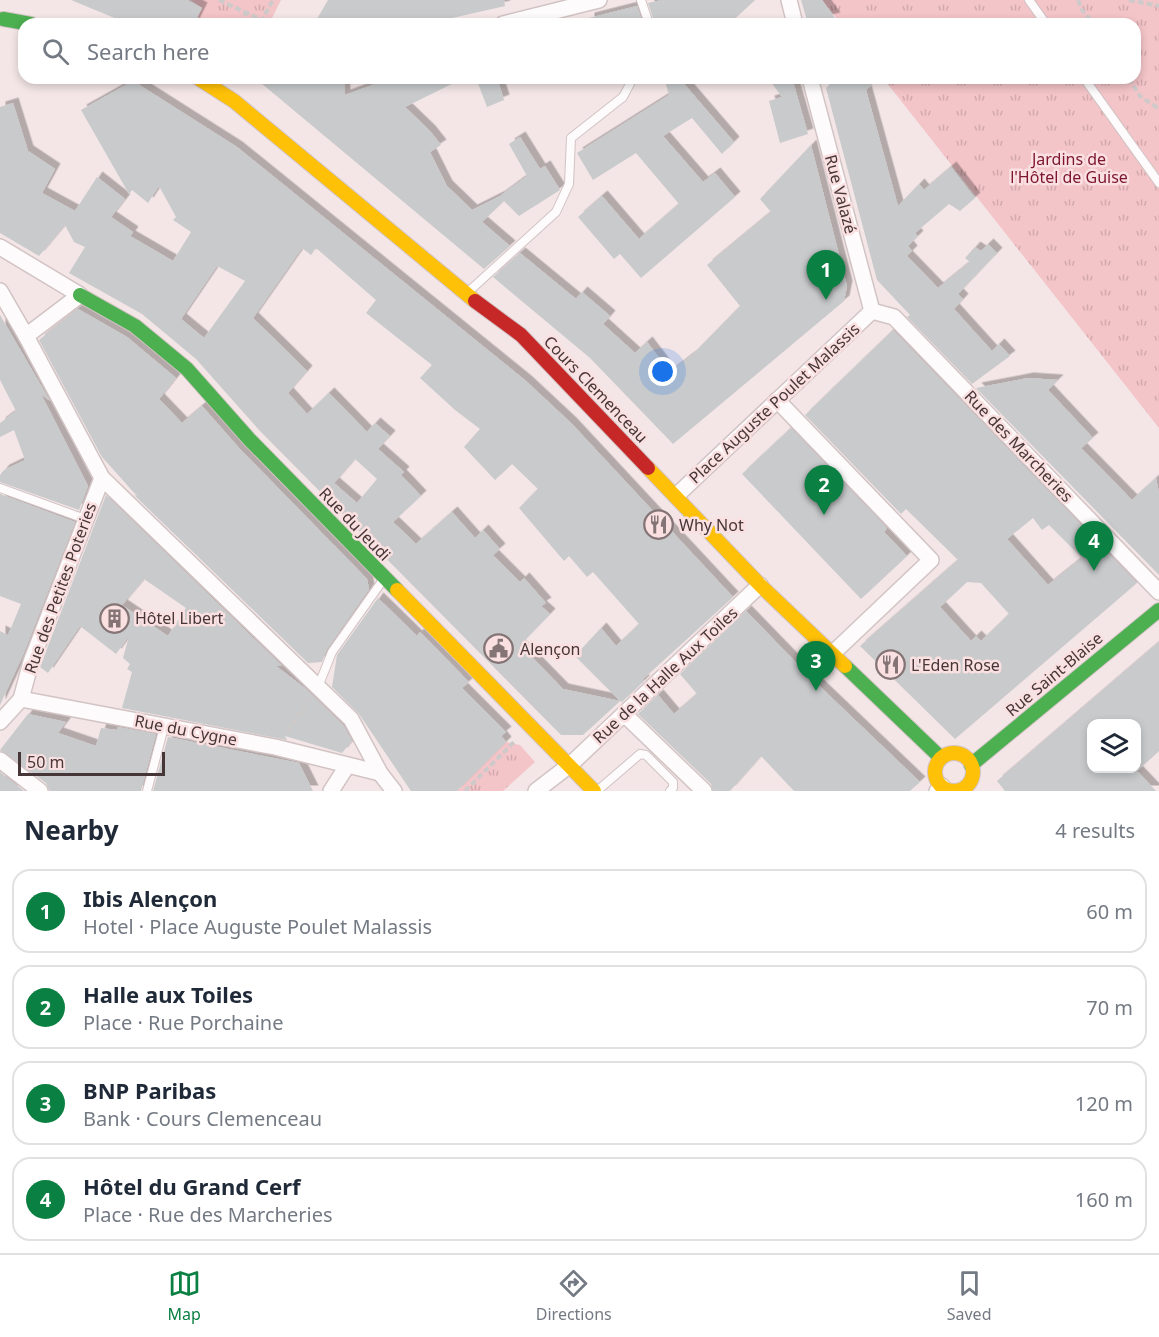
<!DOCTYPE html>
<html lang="en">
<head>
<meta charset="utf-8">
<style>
  :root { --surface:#fff; --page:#f2f2f3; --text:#1f2937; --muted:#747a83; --line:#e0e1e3; --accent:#0b8043 }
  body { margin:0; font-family:"Noto Sans",sans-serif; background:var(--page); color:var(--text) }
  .controls { position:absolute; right:18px; bottom:18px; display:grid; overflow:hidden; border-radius:12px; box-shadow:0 3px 9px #0003 }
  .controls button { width:54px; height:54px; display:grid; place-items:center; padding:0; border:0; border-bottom:2px solid var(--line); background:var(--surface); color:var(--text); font:30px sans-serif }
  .scale { position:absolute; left:18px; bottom:15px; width:147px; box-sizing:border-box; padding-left:6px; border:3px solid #473637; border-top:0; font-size:16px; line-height:21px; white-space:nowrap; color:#473637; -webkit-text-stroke:4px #fae0e1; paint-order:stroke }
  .you { position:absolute; left:663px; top:372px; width:21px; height:21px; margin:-15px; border:4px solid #fff; border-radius:50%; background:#1a73e8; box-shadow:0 0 0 9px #1a73e833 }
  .badge { display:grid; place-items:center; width:39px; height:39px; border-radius:50%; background:var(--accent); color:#fff; font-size:20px; font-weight:700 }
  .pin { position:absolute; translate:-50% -50px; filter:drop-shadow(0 2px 3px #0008) }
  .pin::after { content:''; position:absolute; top:32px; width:21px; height:18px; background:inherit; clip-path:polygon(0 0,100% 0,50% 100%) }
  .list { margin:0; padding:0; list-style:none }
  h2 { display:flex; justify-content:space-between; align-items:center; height:78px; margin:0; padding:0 24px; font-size:26px }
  h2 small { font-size:20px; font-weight:400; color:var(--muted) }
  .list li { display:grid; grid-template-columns:39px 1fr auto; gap:18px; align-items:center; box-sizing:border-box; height:84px; margin:0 12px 12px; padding:0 12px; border:2px solid var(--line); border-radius:18px }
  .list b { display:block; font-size:22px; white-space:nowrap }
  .list p { margin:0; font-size:20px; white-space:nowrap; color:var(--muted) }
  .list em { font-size:20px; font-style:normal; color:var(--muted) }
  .icon { flex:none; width:33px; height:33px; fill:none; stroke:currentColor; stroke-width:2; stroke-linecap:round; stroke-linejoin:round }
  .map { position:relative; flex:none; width:1159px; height:791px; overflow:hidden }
  .search { position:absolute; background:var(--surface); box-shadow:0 3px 9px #0003; left:18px; right:18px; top:18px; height:66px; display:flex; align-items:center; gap:15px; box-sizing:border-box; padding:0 21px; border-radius:18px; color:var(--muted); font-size:22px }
  .sheet { height:462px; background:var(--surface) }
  nav { display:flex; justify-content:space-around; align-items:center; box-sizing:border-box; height:84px; border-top:2px solid var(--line); background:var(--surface); font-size:16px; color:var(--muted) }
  nav a { display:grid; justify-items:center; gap:3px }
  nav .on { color:var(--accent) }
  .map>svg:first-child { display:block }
</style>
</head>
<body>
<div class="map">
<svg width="1159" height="791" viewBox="0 0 1159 791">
  <defs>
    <pattern id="park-tufts" width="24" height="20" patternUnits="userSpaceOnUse" patternTransform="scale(1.5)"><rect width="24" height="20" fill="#f3c4c8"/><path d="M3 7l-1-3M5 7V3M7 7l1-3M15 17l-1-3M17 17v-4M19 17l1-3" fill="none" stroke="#d2a9ac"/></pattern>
    <filter id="shadow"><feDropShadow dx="5.5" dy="-5.5" stdDeviation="0" flood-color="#0004"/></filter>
  </defs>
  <rect width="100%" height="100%" fill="#f4e6e7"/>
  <g fill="url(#park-tufts)">
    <polygon points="191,0 281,0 269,24 212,24 196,16 202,8"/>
    <polygon points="822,0 1159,0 1159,428 883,78 1135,78 1135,24 841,24"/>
    <polygon points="506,742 520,745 535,762 503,791 457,791"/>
  </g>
  <g fill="#c8cacc" fill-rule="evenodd" filter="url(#shadow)">
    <polygon points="71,0 187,0 202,8 194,24 129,24"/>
    <polygon points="328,0 504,0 505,6 426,24 314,24"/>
    <polygon points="662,0 755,0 729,24 720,24 717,19 700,24 655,24 648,3"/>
    <polygon points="801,0 822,0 835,18 808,24"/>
    <polygon points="637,6 643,24 589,24 589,18"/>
    <polygon points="255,78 344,78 345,95 378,83 378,81 464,78 405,107 430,131 441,145 430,152 447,186 472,210 500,196 527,176 509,144 520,137 540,169 545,166 560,190 519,216 504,201 482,222 510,246 484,269"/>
    <polygon points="476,78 497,78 504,100 487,107"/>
    <polygon points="664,78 679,78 734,142 722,154 692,118 663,136 703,182 715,173 735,197 641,278 620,254 614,259 578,217 602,196 639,239 679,204 636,153 593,180 577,153 669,95"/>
    <polygon points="768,78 792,78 808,134 780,143 769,101 782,97"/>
    <polygon points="836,78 879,78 866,90 898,206 919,184 924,190 951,167 975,198 960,211 949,204 915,233 918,236 908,246 912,251 907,256 938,288 970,262 965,258 975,247 981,251 988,244 997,253 958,294 963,299 954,309 992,351 999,344 1010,356 972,384 907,317 910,315 877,280 826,88"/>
    <path d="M133 81 237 147 526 381 571 423 733 597 643 679 644 681 622 702 620 701 575 656 601 628 616 646 639 624 593 572 587 577 569 556 564 561 519 508 538 489 512 464 495 480 464 447 480 429 455 410 420 378 432 365 366 313 376 300 316 248 311 255 302 248 253 318 307 371 288 393 307 414 329 393 367 432 375 423 390 436 378 449 404 472 401 475 421 496 393 522 416 544 452 512 475 538 483 530 500 549 493 555 520 582 524 578 546 603 541 606 550 614 520 645 563 689 620 701 583 735H561L259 430 196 359 142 314 69 273 85 247 74 242 65 225 39 256 0 233V107L13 103 28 151 55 169 42 193 75 211 97 177 125 199 111 217 133 232 130 236 173 261 191 232 173 220 176 217 159 186 148 203 132 190 129 194 81 110ZM217 266 245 281 204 338 181 319ZM355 459 377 479 357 503 334 483Z"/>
    <polygon points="811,145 847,286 844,301 673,444 590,358 493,277 520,253 576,299 582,292 610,316 603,324 635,353 647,342 670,372 692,355 740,306 707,265 771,212 760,199"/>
    <polygon points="78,309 127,337 176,378 159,399 182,423 202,406 239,448 367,579 369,589 327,649 322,662 308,663 134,495 137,496 102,457 39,340"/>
    <polygon points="0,315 50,401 41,394 88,486 79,510 0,482 0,475 4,470 25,460 14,430 0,437 0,423 16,411 0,380"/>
    <path d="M893 330 1137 583 955 739 860 646 958 560 906 509 901 514 805 415ZM1033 518 1042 530 1049 525 1082 558 1048 585 1007 539ZM967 582 981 583 1009 614 981 641 976 636 971 641 940 607Z"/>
    <polygon points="1028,378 1058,380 1048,390 1093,438 1081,448 1132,500 1156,478 1159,493 1159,575 976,388"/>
    <polygon points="791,428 887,528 884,532 907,556 861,599 742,474"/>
    <polygon points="0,494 75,522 23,655 0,705 0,631 8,635 21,604 0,596"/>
    <path d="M106 495 282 666H276L306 689 343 725 352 741 342 753 285 736 287 740 122 708 132 672 127 669 130 664 123 658 129 636 116 654 80 626 48 673 40 667ZM144 579 186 608 168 636 122 605Z"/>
    <polygon points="378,598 417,636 420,632 469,682 462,688 506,732 501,736 506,742 457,791 411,791 359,714 332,687 337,655"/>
    <polygon points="746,611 811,678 920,782 910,791 794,791 761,756 730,791 713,791 711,784 638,714 658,695 674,714 697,694 680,674"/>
    <path d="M1159 642V751L1137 771 1156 791H1005L997 781ZM1092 723H1137V771L1134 768H1092Z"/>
    <polygon points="28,714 66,722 58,733 96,746 101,728 117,730 117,727 156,734 141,791 50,791 46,783 0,750"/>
    <polygon points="168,737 299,763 313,791 153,791"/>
    <polygon points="0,772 24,791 0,791"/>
  </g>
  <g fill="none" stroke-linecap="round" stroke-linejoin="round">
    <defs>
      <g id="lane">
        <polyline points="641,0 649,24"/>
        <polyline points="1029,0 1046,24"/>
        <polyline points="1084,78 1159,183"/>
        <polyline points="467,293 556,212 569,184 571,138 623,97 633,78"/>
        <polyline points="0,488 85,519"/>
        <polyline points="318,687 332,652 383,580"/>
        <polyline points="147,791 164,727"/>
        <polyline points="597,791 640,754 646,755 673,782 673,788 670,791"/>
      </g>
      <g id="street">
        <polyline points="789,0 795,24"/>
        <polyline points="503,24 599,0"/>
        <polyline points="810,78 872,311"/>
        <polyline points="0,247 80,295 26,336 0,291"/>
        <polyline points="872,311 894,317 1159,592"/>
        <polyline points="26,336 102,478 351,719 380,773 394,791"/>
        <polyline points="777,400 931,560 831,655"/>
        <polyline points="676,496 872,311"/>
        <polyline points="21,699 31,662 102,478"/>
        <polyline points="624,714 704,791"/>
        <polyline points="0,722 21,699 275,747 380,773"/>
        <polyline points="0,760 40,791"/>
        <polyline points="331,791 347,766"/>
        <polyline points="536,791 571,764 760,585"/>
        <polyline points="937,791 942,786"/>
      </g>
      <g id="fast">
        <polyline points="3,19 31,24"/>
        <polyline points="80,295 135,326 187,369 249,439 397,590"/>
        <polyline points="845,666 941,758"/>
        <polyline points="971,765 1159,610"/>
      </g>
      <g id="slow">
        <polyline points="198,78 234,101 475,301"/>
        <polyline points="648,468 760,585 845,666"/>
        <polyline points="397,590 594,791"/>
        <circle cx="954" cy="772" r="19"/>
      </g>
      <polyline id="jam" points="475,301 521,335 648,468"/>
    </defs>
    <use href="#lane" stroke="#d2c3c4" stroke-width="10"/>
    <use href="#street" stroke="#d2c3c4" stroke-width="18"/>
    <use href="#fast" stroke="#d2c3c4" stroke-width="16"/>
    <use href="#slow" stroke="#d2c3c4" stroke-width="16"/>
    <use href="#jam" stroke="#d2c3c4" stroke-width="16"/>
    <g stroke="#cfcaca" stroke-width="4" stroke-dasharray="6 3" stroke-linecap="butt">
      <polyline points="219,0 262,20 273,0"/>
      <polyline points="1078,0 1082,10 1094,24"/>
      <polyline points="1129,0 1159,6"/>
      <polyline points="241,24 246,12"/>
      <polyline points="1129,78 1140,96 1159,109"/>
      <polyline points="287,732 310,699"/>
      <polyline points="465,791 516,740"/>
    </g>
    <use href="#lane" stroke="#fdfbfb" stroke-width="8"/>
    <use href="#street" stroke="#fdfbfb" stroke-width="15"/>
    <use href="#fast" stroke="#4caf50" stroke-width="14"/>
    <use href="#slow" stroke="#ffc107" stroke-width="14"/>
    <use href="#jam" stroke="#c62828" stroke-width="14"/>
  </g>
  <defs>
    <symbol id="restaurant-ring" viewBox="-11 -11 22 22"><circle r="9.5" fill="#fae0e1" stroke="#847475" stroke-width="1.5"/><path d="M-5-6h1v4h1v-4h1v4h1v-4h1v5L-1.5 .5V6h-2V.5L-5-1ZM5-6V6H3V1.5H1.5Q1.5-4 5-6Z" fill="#847475"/></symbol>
    <symbol id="building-ring" viewBox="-11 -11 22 22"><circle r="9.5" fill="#fae0e1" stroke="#847475" stroke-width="1.5"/><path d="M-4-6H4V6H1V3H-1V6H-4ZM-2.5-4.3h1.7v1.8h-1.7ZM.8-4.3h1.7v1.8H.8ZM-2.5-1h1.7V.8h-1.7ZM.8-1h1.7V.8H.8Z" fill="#847475"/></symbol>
    <symbol id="civic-ring" viewBox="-11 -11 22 22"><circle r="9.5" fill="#fae0e1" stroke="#847475" stroke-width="1.5"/><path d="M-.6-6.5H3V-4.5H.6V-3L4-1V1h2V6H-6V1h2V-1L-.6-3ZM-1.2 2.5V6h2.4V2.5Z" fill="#847475"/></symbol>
  </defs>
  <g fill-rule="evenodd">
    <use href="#restaurant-ring" x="642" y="508" width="33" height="33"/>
    <use href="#building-ring" x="98" y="602" width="33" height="33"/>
    <use href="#civic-ring" x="482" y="632" width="33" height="33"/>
    <use href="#restaurant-ring" x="874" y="648" width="33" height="33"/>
  </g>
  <g text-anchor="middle" stroke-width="5" stroke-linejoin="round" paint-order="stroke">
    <g font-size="16" fill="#7d152e" stroke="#fae0e1">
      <text x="1069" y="165">Jardins de<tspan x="1069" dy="18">l'Hôtel de Guise</tspan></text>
    </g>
    <g font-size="16" fill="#473637" stroke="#fae0e1">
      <text transform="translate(841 194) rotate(75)" y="6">Rue Valazé</text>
      <text transform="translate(596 389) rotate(46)" y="6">Cours Clemenceau</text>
      <text transform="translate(774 403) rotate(-43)" y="6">Place Auguste Poulet Malassis</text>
      <text transform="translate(1019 446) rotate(46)" y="6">Rue des Marcheries</text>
      <text transform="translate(355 524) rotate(46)" y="6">Rue du Jeudi</text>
      <text transform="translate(60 588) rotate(-70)" y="6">Rue des Petites Poteries</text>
      <text transform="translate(1054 674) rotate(-40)" y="6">Rue Saint-Blaise</text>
      <text transform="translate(665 675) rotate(-43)" y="6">Rue de la Halle Aux Toiles</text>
      <text transform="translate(186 730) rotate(11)" y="6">Rue du Cygne</text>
    </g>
    <g font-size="16" fill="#473637" stroke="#fae0e1" text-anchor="start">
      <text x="679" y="531">Why Not</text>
      <text x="135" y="624">Hôtel Libert</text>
      <text x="520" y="655">Alençon</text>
      <text x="911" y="671">L'Eden Rose</text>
    </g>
  </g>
</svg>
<div class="controls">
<button><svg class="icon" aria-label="layers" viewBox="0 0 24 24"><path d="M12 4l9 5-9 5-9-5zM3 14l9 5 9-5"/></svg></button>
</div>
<div class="scale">50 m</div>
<div class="you"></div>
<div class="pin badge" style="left:826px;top:300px">1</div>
<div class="pin badge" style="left:824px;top:515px">2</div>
<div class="pin badge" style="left:816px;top:691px">3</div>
<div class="pin badge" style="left:1094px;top:571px">4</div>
<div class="search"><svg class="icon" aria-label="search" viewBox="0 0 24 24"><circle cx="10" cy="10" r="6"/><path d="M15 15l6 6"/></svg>Search here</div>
</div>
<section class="sheet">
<h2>Nearby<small>4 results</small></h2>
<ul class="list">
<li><span class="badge">1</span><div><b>Ibis Alençon</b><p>Hotel · Place Auguste Poulet Malassis</p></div><em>60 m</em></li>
<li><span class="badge">2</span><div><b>Halle aux Toiles</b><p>Place · Rue Porchaine</p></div><em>70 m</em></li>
<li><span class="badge">3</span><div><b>BNP Paribas</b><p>Bank · Cours Clemenceau</p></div><em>120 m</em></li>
<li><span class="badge">4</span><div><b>Hôtel du Grand Cerf</b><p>Place · Rue des Marcheries</p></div><em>160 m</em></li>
</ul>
</section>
<nav>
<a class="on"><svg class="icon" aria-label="map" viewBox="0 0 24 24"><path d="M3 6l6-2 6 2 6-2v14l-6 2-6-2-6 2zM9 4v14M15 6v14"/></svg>Map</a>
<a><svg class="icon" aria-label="directions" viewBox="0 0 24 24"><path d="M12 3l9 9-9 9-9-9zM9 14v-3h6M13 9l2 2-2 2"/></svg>Directions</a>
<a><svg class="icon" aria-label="saved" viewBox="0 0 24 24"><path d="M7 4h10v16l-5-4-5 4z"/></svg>Saved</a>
</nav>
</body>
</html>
